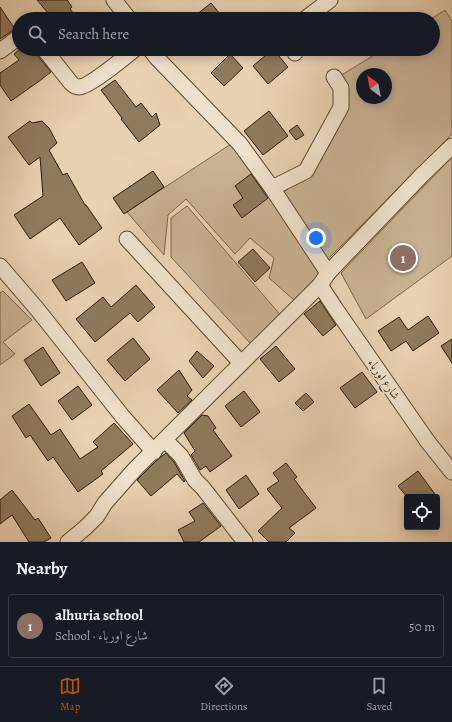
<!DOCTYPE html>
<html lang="en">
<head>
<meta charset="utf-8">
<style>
  :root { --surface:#171b24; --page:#20242c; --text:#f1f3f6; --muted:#9ea1a6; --line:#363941; --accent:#b45309 }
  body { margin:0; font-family:Alegreya,Amiri,serif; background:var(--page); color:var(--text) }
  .controls { position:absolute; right:12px; bottom:12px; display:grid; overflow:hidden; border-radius:4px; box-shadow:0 2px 10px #0003 }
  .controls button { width:36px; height:36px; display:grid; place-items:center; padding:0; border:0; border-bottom:1px solid var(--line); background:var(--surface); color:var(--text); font:20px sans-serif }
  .compass { position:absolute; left:356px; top:68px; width:36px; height:36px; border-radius:50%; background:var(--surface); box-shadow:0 2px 10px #0003; rotate:328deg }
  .you { position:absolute; left:316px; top:238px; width:14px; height:14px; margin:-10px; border:3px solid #fff; border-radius:50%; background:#1a73e8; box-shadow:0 0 0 6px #1a73e833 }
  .badge { display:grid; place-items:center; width:26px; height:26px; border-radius:50%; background:var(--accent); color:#fff; font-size:13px; font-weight:700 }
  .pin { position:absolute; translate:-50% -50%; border:2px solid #fff; box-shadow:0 1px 4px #0006 }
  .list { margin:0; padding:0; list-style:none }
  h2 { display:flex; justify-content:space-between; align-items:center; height:52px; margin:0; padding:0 16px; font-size:17px }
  h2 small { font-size:13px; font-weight:400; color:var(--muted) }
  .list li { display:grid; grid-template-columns:26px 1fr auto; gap:12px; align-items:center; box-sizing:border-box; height:64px; margin:0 8px 8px; padding:0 8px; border:1px solid var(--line); border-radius:4px }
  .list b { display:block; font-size:15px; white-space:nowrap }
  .list p { margin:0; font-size:13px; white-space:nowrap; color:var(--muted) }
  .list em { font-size:13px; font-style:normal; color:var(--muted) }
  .icon { flex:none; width:22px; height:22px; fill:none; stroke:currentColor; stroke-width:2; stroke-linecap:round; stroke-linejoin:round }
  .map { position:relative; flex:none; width:452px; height:542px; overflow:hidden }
  .search { position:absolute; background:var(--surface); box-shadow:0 2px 10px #0003; left:12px; right:12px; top:12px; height:44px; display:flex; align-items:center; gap:10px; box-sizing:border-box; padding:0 14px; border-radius:22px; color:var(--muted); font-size:15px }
  .sheet { height:124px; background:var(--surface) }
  nav { display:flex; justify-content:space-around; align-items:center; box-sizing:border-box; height:56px; border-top:1px solid var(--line); background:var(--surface); font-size:11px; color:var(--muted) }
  nav a { display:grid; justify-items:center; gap:2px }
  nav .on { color:var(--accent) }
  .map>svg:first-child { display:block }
</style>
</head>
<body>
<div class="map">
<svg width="452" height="542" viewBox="0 0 452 542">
  <rect width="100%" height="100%" fill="#e8d1b1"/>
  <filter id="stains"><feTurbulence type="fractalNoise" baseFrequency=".005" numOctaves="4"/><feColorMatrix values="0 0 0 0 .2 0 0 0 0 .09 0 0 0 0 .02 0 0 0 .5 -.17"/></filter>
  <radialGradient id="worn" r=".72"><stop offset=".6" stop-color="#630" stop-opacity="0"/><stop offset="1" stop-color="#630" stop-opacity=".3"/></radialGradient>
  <g fill="#c8b293" stroke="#7a664b" fill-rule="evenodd">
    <path d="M445 10 452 21V134L324 263 280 196 322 159 321 153 347 108 340 76 384 49H433V19H431ZM362 74H386V98H362Z"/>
    <polygon points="231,144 323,272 294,300 269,278 274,258 250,238 235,254 186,199 168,215 164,255 127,212"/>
    <polygon points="452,157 452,256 366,319 341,273"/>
    <polygon points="187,206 283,318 250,343 171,257 171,218"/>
    <polygon points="3,291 32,320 3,342 15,354 0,365 0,293"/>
  </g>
  <g fill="#8e7a5d" stroke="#2d1b03">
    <polygon points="37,0 67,0 72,7 70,9 78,19 53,19"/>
    <polygon points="211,3 224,19 191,19"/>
    <polygon points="0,7 15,29 0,39"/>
    <polygon points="20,49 35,49 37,55 51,72 38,82 11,101 0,85 0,73 19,60 14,54"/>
    <polygon points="273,49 288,67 268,84 253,66"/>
    <polygon points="230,54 243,68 224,86 211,73"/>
    <polygon points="115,80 136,107 141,103 152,117 156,113 160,125 139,142 121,119 122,118 101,90"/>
    <polygon points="269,111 288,136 263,155 244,131"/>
    <polygon points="30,121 32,123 42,121 49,128 57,143 49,150 63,175 67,173 85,205 86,205 102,228 79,245 60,218 30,239 14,215 43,196 40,157 29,165 8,137"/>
    <polygon points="297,125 304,135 296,140 289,131"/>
    <polygon points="153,171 164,187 124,214 113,198"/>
    <polygon points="251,174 268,198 242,218 233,205 243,198 235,186"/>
    <polygon points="253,249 270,268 255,282 238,262"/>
    <polygon points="82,262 95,283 66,301 52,280"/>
    <polygon points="136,285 155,307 138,322 130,313 95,342 76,319 103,297 111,307"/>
    <polygon points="320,301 336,325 323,336 304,314"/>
    <polygon points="428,316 439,333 413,351 406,341 391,351 378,331 399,317 408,330"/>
    <polygon points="133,338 150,359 125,381 107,360"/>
    <polygon points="452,339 452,363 441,346"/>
    <polygon points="276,346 295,369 279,382 260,359"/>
    <polygon points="43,347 60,373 41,386 24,360"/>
    <polygon points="197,351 214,366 203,378 189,361"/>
    <polygon points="179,370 192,390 187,396 192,400 178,413 157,390"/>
    <polygon points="362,372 377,392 355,408 340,388"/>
    <polygon points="78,386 92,405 72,420 58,401"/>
    <polygon points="244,391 260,412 241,427 225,406"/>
    <polygon points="306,393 314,402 303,411 295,403"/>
    <polygon points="29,404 51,435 60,429 80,459 98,447 93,442 114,423 133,444 101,471 103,474 78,492 53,457 48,461 30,435 26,438 12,416"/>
    <polygon points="202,415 208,416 216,428 213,430 232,456 210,472 206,466 200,470 191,455 195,451 184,433"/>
    <polygon points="166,453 174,462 185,481 184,482 177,474 151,496 137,480 156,461"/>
    <polygon points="286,463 297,477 294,479 316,508 289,528 295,533 286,542 269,542 258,531 282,508 267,489 279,481 273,473"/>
    <polygon points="418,471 437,497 407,497 398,486"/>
    <polygon points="246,475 259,494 239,509 226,490"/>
    <polygon points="12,490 35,520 38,518 51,538 44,542 29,542 12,515 0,524 0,500"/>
    <polygon points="203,503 221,526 199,542 184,542 178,530 195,521 189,512"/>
  </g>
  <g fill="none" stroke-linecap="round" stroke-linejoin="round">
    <defs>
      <g id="street">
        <polyline points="114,0 129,19"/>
        <polyline points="305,19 330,0"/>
        <path d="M44 49 71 83C73 85 75 87 79 87 89 87 125 57 135 49"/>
        <polyline points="150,49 156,57 240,144 272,188 328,273 422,175 452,146"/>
        <polyline points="294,49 295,53"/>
        <polyline points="0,51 19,37"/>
        <polyline points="272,188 306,171 341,107 341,88 334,77"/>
        <polyline points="127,239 241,363"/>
        <polyline points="0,266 37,309 123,417 154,452"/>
        <polyline points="320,285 335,308 428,442 452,472"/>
        <polyline points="165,440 181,456 195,480 203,488 245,542"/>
        <polyline points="68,542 85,528 97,516 105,503 136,468 320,285 328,273"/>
      </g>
    </defs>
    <use href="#street" stroke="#5c482e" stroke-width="17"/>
    <use href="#street" stroke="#f0e1cc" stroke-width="15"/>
  </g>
  <g text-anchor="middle" stroke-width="3" stroke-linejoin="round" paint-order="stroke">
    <g font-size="12" fill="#2d1b03" stroke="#f0e1cc">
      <text transform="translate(384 379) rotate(55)" y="4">شارع اورباء</text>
    </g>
  </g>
  <rect width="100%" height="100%" filter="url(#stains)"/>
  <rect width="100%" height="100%" fill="url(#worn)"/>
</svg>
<div class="controls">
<button><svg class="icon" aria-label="locate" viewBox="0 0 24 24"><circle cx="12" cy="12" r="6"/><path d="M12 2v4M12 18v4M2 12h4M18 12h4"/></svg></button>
</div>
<svg class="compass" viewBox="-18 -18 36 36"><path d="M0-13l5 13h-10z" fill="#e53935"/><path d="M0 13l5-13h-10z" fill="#9ea1a6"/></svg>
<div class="you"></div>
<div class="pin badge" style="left:403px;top:258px;background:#8d6e63">1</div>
<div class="search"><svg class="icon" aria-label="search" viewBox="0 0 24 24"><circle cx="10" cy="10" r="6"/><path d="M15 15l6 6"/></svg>Search here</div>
</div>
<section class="sheet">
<h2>Nearby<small></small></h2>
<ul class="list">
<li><span class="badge" style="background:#8d6e63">1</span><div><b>alhuria school</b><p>School · شارع اورباء</p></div><em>50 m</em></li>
</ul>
</section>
<nav>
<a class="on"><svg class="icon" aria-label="map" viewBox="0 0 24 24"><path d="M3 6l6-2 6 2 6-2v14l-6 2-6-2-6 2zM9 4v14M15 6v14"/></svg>Map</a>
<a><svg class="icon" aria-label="directions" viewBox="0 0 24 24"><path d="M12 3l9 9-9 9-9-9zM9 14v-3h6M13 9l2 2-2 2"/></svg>Directions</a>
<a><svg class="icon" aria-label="saved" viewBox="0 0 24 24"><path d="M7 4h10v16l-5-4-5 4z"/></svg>Saved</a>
</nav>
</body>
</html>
